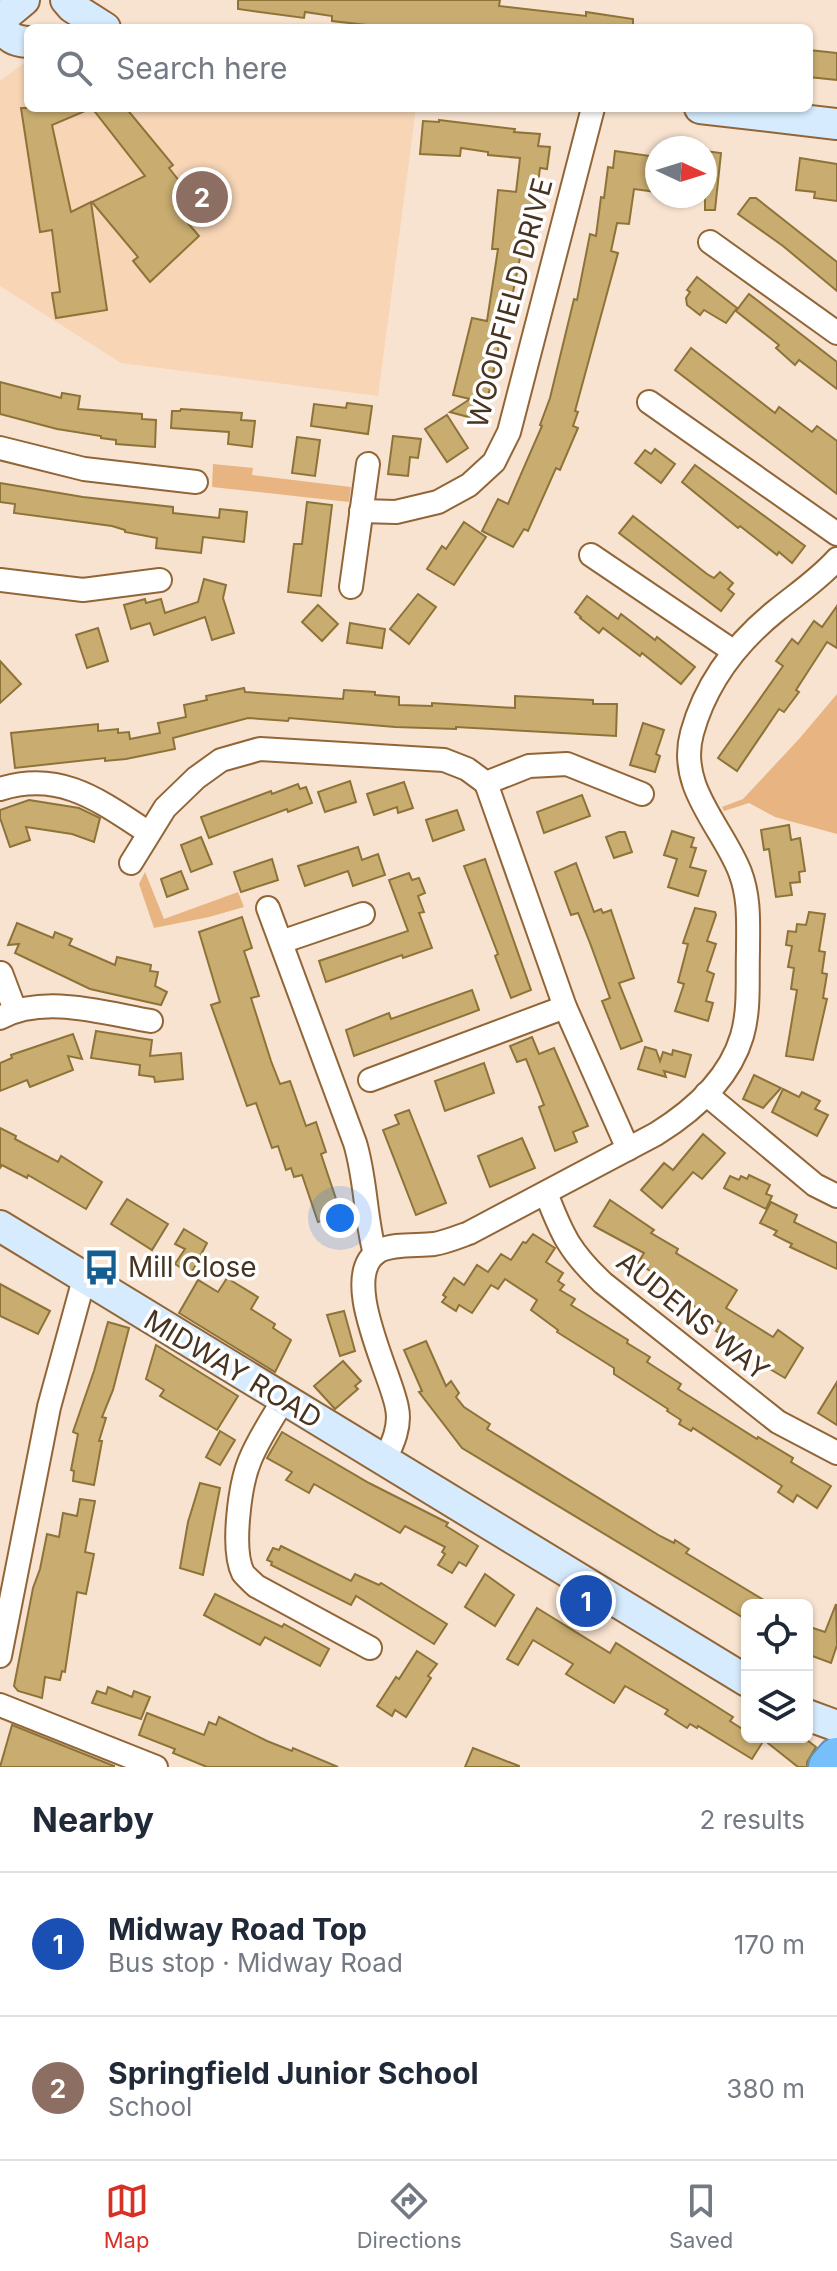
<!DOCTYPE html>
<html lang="en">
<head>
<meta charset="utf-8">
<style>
  :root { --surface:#fff; --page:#f6f6f7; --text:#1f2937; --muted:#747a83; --line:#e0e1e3; --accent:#d93025 }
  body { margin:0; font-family:Inter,sans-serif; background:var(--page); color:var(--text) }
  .controls { position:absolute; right:24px; bottom:24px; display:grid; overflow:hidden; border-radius:12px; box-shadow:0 2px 6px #0004 }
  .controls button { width:72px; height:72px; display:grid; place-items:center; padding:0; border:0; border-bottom:2px solid var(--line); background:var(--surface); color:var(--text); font:40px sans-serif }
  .compass { position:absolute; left:645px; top:136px; width:72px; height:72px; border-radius:50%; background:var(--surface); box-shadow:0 2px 6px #0004; rotate:94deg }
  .you { position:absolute; left:340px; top:1218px; width:28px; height:28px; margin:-20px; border:6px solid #fff; border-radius:50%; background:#1a73e8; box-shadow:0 0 0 12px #1a73e833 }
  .badge { display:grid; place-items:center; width:52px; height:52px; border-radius:50%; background:var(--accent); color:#fff; font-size:26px; font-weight:700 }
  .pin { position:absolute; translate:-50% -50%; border:4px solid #fff; box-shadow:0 2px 8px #0006 }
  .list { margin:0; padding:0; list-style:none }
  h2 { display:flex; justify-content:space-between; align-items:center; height:104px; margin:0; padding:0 32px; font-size:34px }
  h2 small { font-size:26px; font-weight:400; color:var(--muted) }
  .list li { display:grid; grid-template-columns:52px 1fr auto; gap:24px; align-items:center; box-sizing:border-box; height:144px; padding:0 32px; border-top:2px solid var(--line) }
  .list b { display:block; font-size:30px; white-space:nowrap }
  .list p { margin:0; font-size:26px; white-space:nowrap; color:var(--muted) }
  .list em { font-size:26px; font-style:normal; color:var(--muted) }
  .icon { flex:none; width:44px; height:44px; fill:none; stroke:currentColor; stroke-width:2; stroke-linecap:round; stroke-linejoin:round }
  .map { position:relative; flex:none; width:837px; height:1767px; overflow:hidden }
  .search { position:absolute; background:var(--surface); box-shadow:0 2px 6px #0004; left:24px; right:24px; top:24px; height:88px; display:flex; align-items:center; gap:20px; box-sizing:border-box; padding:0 28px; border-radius:12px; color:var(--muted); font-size:30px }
  .sheet { height:392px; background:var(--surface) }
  nav { display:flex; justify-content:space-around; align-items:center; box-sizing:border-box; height:112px; border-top:2px solid var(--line); background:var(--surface); font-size:22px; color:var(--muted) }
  nav a { display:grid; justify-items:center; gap:4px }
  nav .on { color:var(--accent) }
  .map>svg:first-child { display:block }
</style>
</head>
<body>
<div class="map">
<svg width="837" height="1767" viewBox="0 0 837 1767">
  <rect width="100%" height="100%" fill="#f8e3d0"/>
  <polygon fill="#f7d5b5" points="28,60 28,108 416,108 378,396 121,363 0,286 0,81"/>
  <g fill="#e7b482">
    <polygon points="213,464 253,468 252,475 351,487 349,502 212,487"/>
    <polygon points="837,694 837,834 775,817 749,803 724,811 722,807 743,799 799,739"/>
    <polygon points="145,872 164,919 238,892 244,907 209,917 154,928 139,884"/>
  </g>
  <g fill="#c8ac70" stroke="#8e7338" stroke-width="2">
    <polygon points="238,0 500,0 499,6 586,16 586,12 633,19 633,28 393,28 332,21 332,16 305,12 304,18 238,9"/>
    <polygon points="809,50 837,53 837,80 809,77"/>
    <polygon points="21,108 92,108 52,125 71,212 91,202 107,310 56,318 52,293 60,292 52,230 40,232"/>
    <polygon points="92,108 126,108 173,165 169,168 191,196 184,202 190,208 181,215 199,236 150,282 133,261 138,257 92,202 145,176"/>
    <polygon points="439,120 515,129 514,132 540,134 538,146 550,147 547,169 540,168 529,254 521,253 510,307 507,307 483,421 450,412 470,399 453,395 472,318 487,321 498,249 492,249 498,190 516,192 520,158 488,155 488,152 461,148 460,156 420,154 423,121 439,122"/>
    <polygon points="615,151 657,157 657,192 634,189 629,224 617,223 611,251 618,253 575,411 578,412 573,426 578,428 560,470 556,468 528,531 524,529 513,547 482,531 498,499 508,504 542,426 540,425 550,398 574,299 577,300 590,234 596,236 601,197 604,198 608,167 613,168"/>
    <polygon points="705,151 721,153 715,210 705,210"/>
    <polygon points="800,158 837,164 837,201 814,198 815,192 796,190"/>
    <polygon points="750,198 756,198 837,262 837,291 783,246 738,214"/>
    <polygon points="697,277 737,308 726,323 704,310 700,315 687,305 686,298 690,292 687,290"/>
    <polygon points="749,294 837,362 837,389 799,360 795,365 776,348 779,345 736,311"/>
    <polygon points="691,348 775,413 779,407 812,432 817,426 837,441 837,494 675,370"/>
    <polygon points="0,382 61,398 62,393 80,396 78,409 142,414 142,419 156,420 155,447 116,444 116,440 101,438 101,436 57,429 0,414"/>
    <polygon points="347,403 372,406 368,434 311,426 314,404 346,408"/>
    <polygon points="181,409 242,413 241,420 255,421 252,447 228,444 229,432 171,428 172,411 180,411"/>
    <polygon points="447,415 468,448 447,462 425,429"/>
    <polygon points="393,436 421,439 418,458 410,457 408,476 388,474"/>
    <polygon points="297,437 320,440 315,476 292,473"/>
    <polygon points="655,449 675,464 661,483 635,463 645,450 651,454"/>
    <polygon points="695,465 805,546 792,563 779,552 777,555 740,526 738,528 682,482"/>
    <polygon points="0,483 83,497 173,507 173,513 219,518 220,509 247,512 244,542 203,537 201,553 156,548 157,538 125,532 125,530 112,526 14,513 15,504 0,502"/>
    <polygon points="307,502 332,505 321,596 288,592 294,544 302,544"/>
    <polygon points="633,516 707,574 714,578 720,572 733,583 728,589 734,594 721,611 619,533"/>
    <polygon points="464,522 486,537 454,585 427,569 442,546 446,549"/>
    <polygon points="204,579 226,585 223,598 234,633 212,640 205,617 154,635 150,623 131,629 124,605 145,599 146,603 161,599 165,613 198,602"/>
    <polygon points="418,594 436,607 409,644 390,629"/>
    <polygon points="587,596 618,619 621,614 655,640 657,637 695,667 681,684 642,653 640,656 603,628 599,633 580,618 581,617 575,612"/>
    <polygon points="318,605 338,624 322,641 302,622"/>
    <polygon points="837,606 837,648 827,642 796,690 799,692 784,712 779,709 737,771 718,758 783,666 776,661 792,639 798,644 814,621 822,627"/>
    <polygon points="350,623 385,629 382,648 347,643"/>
    <polygon points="98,628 108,661 87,668 76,635"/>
    <polygon points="0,661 21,684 0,703"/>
    <polygon points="244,688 245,692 343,699 344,690 375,692 375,695 399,697 399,705 432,706 432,703 515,708 515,696 593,700 593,704 617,704 616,736 456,727 456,729 395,727 289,718 288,721 248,718 173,738 175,749 126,759 105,761 105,758 15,768 11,733 98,724 98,731 118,729 118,733 129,732 130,739 160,733 158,723 186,717 184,705 207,700 206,696"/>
    <polygon points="643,723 664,730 656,754 660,756 655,772 630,765"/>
    <polygon points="350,781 356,802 325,812 318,792"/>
    <polygon points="404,782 413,808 398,813 397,807 374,815 367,794"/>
    <polygon points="298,784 300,789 306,787 312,803 288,812 287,809 209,838 201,817 271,791 272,794"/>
    <polygon points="582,795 590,816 544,833 537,812"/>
    <polygon points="29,800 79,808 100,818 94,842 72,834 26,827 30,840 10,847 0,818 0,810"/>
    <polygon points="457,810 464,830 433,841 426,820"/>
    <polygon points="789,825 791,840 800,838 805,871 799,872 800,882 790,883 792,895 776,897 769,849 764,850 761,830"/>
    <polygon points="672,831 694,838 691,847 696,848 690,867 706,871 698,896 668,887 677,859 664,855"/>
    <polygon points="619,832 625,832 632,852 614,858 606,837"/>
    <polygon points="201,837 212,864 191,872 181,845"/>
    <polygon points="358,847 362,860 378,854 385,875 353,886 348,871 305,886 298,866"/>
    <polygon points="272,859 278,880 241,892 234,872"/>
    <polygon points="485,859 531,990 511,998 495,956 498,954 464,866"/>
    <polygon points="576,863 594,912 601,909 603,913 611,910 634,978 619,983 642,1041 621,1049 602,1001 610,998 590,943 578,913 571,915 555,872"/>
    <polygon points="181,871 188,889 167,897 161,879"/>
    <polygon points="409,873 412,880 419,878 425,893 418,896 424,912 419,913 432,948 403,958 402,955 326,982 319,961 408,931 389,880"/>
    <polygon points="695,908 715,912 716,915 707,941 716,944 707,971 714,974 706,1001 713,1003 708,1021 675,1011 684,984 678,982 688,944 683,943"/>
    <polygon points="809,912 825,914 819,951 825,952 822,973 827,974 823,998 827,999 813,1060 786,1056 797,990 791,989 794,968 788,967 792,946 786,945 788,931 796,932 797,924 806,925"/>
    <polygon points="242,917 252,948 244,951 259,996 251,998 271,1061 280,1084 290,1081 306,1126 316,1122 326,1152 321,1154 341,1214 318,1222 302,1175 294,1177 291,1168 286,1170 278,1146 272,1148 256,1103 247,1106 211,1005 220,1002 199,932"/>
    <polygon points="17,923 53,938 55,932 72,939 69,945 115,965 117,957 151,965 150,971 158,972 155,986 167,992 161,1005 90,989 15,953 19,944 8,945"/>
    <polygon points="472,990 479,1010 354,1056 346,1030 389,1013 391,1019"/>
    <polygon points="96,1031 152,1040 150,1056 181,1053 183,1079 155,1082 154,1077 139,1075 140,1065 91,1058"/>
    <polygon points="73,1034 82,1059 68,1056 73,1070 30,1087 27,1080 0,1091 0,1063 12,1058 11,1055"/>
    <polygon points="532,1037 539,1054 554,1048 588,1126 573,1132 577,1142 555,1151 539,1107 544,1105 526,1059 517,1062 510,1046"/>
    <polygon points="645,1047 656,1050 660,1061 663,1052 672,1055 673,1050 691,1055 685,1077 664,1071 666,1077 638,1069"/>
    <polygon points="484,1063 494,1093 445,1111 435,1081"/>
    <polygon points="754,1075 781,1088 763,1108 743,1099"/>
    <polygon points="783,1089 799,1097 802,1092 820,1101 815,1109 828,1115 817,1136 772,1112"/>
    <polygon points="409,1110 446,1203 416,1215 383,1130 399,1124 395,1115"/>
    <polygon points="0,1128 16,1136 15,1139 58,1162 61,1156 102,1182 86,1209 28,1175 27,1178 2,1165 0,1168"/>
    <polygon points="703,1134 725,1153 702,1179 693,1172 662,1208 641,1190 664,1163 673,1170"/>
    <polygon points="522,1138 535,1168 490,1187 478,1156"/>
    <polygon points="749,1175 770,1185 766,1194 772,1196 766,1209 724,1188 730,1176 739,1180 741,1176 747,1179"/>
    <polygon points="127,1199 168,1224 152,1250 111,1224"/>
    <polygon points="610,1200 654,1230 651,1233 678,1249 676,1253 737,1290 726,1308 773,1337 778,1330 803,1348 785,1378 758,1362 760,1360 716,1331 721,1323 663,1287 667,1282 638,1263 644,1253 594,1226"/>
    <polygon points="771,1202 797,1215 794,1222 837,1243 837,1269 790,1247 792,1244 774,1235 777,1231 760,1223"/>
    <polygon points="184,1229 207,1243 191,1274 175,1264 185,1249 175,1244"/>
    <polygon points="533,1234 555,1248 546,1262 563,1273 558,1281 564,1285 560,1290 575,1299 571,1305 628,1340 627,1343 650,1357 647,1362 681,1384 678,1389 757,1439 758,1437 793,1458 791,1462 831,1486 817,1508 797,1495 793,1502 778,1492 782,1486 693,1428 691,1431 679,1424 681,1420 667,1411 668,1409 614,1374 614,1368 557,1332 558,1330 531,1310 537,1300 505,1279 498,1289 491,1285 472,1313 459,1305 456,1311 442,1302 446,1297 443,1295 454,1278 464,1285 477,1265 488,1272 501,1254 511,1260 523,1242 526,1243"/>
    <polygon points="227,1278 258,1297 251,1309 275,1324 273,1328 291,1340 275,1372 179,1313 198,1280 218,1292"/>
    <polygon points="0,1284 50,1311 38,1334 0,1316"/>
    <polygon points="344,1311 355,1351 340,1356 327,1315"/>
    <polygon points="108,1322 129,1328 113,1390 102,1417 106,1418 99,1441 102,1441 94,1485 73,1481 74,1471 71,1470 78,1434 73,1432 94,1371"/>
    <polygon points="426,1341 446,1386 451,1381 459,1393 456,1397 464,1407 490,1424 487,1429 660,1536 674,1543 675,1540 689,1549 686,1553 772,1605 747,1605 747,1620 462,1448 419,1392 422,1391 404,1350"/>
    <polygon points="156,1345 238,1396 217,1430 160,1396 164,1390 146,1379"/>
    <polygon points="343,1361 361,1381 355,1386 358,1389 335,1409 314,1386"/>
    <polygon points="837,1382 837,1425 818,1413"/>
    <polygon points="220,1431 235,1440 220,1465 206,1457"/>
    <polygon points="282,1432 369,1483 448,1523 446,1526 478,1546 466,1566 459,1562 452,1573 438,1565 445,1554 442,1552 445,1547 405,1526 400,1533 314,1484 309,1493 286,1480 292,1472 267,1458"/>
    <polygon points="200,1483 220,1488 203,1575 180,1568 188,1522"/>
    <polygon points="80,1499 95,1501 85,1552 94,1554 86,1594 77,1592 65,1672 62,1671 60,1680 45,1677 42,1698 18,1691 14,1686 33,1588 40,1569 47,1534 59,1537 63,1513 77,1516"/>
    <polygon points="281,1546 351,1581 355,1574 379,1585 381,1583 447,1624 434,1644 356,1596 351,1605 271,1565 272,1562 267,1560 273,1548 279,1550"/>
    <polygon points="485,1574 514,1595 495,1626 465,1607"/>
    <polygon points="215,1594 282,1627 284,1624 329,1649 320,1666 265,1637 260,1645 204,1615"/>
    <polygon points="836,1604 837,1645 831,1663 807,1654 807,1637 810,1627 825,1632"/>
    <polygon points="537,1608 610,1653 616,1643 733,1717 730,1721 747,1732 747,1737 803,1737 816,1747 807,1762 807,1767 798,1767 764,1740 752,1759 698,1726 697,1728 690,1724 687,1728 665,1714 668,1710 625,1686 614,1703 566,1674 573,1664 533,1640 518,1665 507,1659"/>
    <polygon points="417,1651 437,1664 428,1676 431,1678 406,1717 395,1710 392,1716 377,1706 396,1677 399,1679"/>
    <polygon points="108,1687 132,1697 134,1691 150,1697 141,1719 92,1703 97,1691 106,1694"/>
    <polygon points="147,1713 204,1735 209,1722 216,1725 219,1717 267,1741 292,1751 293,1748 338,1767 207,1767 173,1753 175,1749 139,1735"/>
    <polygon points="12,1725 114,1766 114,1767 0,1767"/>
    <polygon points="473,1748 519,1766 519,1767 465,1767"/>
  </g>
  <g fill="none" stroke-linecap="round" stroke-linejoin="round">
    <defs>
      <g id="street">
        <polyline points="710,242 837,333"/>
        <polyline points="649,402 837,534"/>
        <polyline points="0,448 84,469 196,482"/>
        <polyline points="361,511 396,512 438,502 469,485 494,462 509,432 593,108"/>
        <polyline points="591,555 733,651"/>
        <polyline points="0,580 83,590 160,580"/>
        <polyline points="351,587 368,464"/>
        <polyline points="486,783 565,1007 628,1149"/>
        <path d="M0 789C61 770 100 801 149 833"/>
        <polyline points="131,863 165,808 196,778 221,760 260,749 444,760 467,769 486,783 529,766 567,764 642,794"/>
        <path d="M268 908 355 1143C366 1179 365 1217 375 1254"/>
        <polyline points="281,942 363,914"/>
        <polyline points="1,973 15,1010"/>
        <path d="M0 1018C43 994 104 1013 151 1021"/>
        <polyline points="370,1080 565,1007"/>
        <polyline points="706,1094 815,1185 837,1196"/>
        <path d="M546 1193C562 1235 570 1252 603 1283L778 1422 837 1453"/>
        <path d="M284 1399C272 1419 259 1438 250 1460 240 1484 231 1549 243 1573 246 1577 252 1582 256 1586L370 1648"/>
        <path d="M384 1462C392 1445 401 1427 397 1408 392 1375 337 1275 379 1251 394 1243 417 1246 434 1244 446 1242 458 1237 469 1233L656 1134C693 1111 729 1080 742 1036 750 1009 747 978 748 951 748 924 750 898 740 872 722 826 677 787 692 733 706 682 736 643 777 610 798 593 819 579 837 559"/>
        <polyline points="0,1656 49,1407 84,1279"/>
        <polyline points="0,1705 156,1767"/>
      </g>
      <g id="secondary">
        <path d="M24 0 6 15 2 25C8 38 14 41 28 42"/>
        <polyline points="66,0 72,7 105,28"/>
        <polyline points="700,108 837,124"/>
        <polyline points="0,1226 747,1681"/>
        <polyline points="807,1715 837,1726"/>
      </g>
      <polyline id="highway" points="829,1767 837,1758"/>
    </defs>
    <use href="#street" stroke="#926537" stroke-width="26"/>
    <use href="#secondary" stroke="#926537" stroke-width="34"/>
    <use href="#highway" stroke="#668eae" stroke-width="44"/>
    <use href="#street" stroke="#fff" stroke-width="22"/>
    <use href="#secondary" stroke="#d6ecfe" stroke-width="30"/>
    <use href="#highway" stroke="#77bffa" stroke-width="40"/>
  </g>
  <defs>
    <symbol id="bus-bare" viewBox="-9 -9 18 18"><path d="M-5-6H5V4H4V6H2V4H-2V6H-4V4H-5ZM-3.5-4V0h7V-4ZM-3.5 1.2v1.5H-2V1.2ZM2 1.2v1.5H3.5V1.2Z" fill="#135d90" stroke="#fff" stroke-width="2.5" paint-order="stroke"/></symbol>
  </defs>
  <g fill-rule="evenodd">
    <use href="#bus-bare" x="76" y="1242" width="51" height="51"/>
  </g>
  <g text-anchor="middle" stroke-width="7" stroke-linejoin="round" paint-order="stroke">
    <g font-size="28" fill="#473320" stroke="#fff">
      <text transform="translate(510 303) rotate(-75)" y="10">WOODFIELD DRIVE</text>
      <text transform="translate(693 1316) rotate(39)" y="10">AUDENS WAY</text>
      <text transform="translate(233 1369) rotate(31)" y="10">MIDWAY ROAD</text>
    </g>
    <g font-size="28" fill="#473320" stroke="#fff" text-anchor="start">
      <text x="128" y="1277">Mill Close</text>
    </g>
  </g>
</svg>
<div class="controls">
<button><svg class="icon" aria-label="locate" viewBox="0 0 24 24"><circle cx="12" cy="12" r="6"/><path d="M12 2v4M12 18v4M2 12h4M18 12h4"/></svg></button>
<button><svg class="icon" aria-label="layers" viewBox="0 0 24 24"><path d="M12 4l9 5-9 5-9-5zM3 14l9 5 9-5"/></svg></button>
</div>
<svg class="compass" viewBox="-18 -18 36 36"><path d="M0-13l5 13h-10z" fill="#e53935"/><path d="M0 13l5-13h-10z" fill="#747a83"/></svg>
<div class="you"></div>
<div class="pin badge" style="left:586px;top:1601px;background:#1a4fb4">1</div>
<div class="pin badge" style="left:202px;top:197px;background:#8d6e63">2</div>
<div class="search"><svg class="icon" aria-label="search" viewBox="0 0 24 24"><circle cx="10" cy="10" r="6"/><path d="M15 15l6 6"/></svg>Search here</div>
</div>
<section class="sheet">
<h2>Nearby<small>2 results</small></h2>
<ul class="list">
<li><span class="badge" style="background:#1a4fb4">1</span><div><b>Midway Road Top</b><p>Bus stop · Midway Road</p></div><em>170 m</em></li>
<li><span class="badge" style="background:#8d6e63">2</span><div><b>Springfield Junior School</b><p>School</p></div><em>380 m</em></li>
</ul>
</section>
<nav>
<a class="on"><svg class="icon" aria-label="map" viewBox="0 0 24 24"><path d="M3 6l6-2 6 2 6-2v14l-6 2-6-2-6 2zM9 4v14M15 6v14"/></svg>Map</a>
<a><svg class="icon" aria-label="directions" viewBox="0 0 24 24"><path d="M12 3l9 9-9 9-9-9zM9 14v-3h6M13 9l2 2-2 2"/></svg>Directions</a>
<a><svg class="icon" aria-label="saved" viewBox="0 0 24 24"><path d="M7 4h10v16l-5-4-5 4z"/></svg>Saved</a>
</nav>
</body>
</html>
